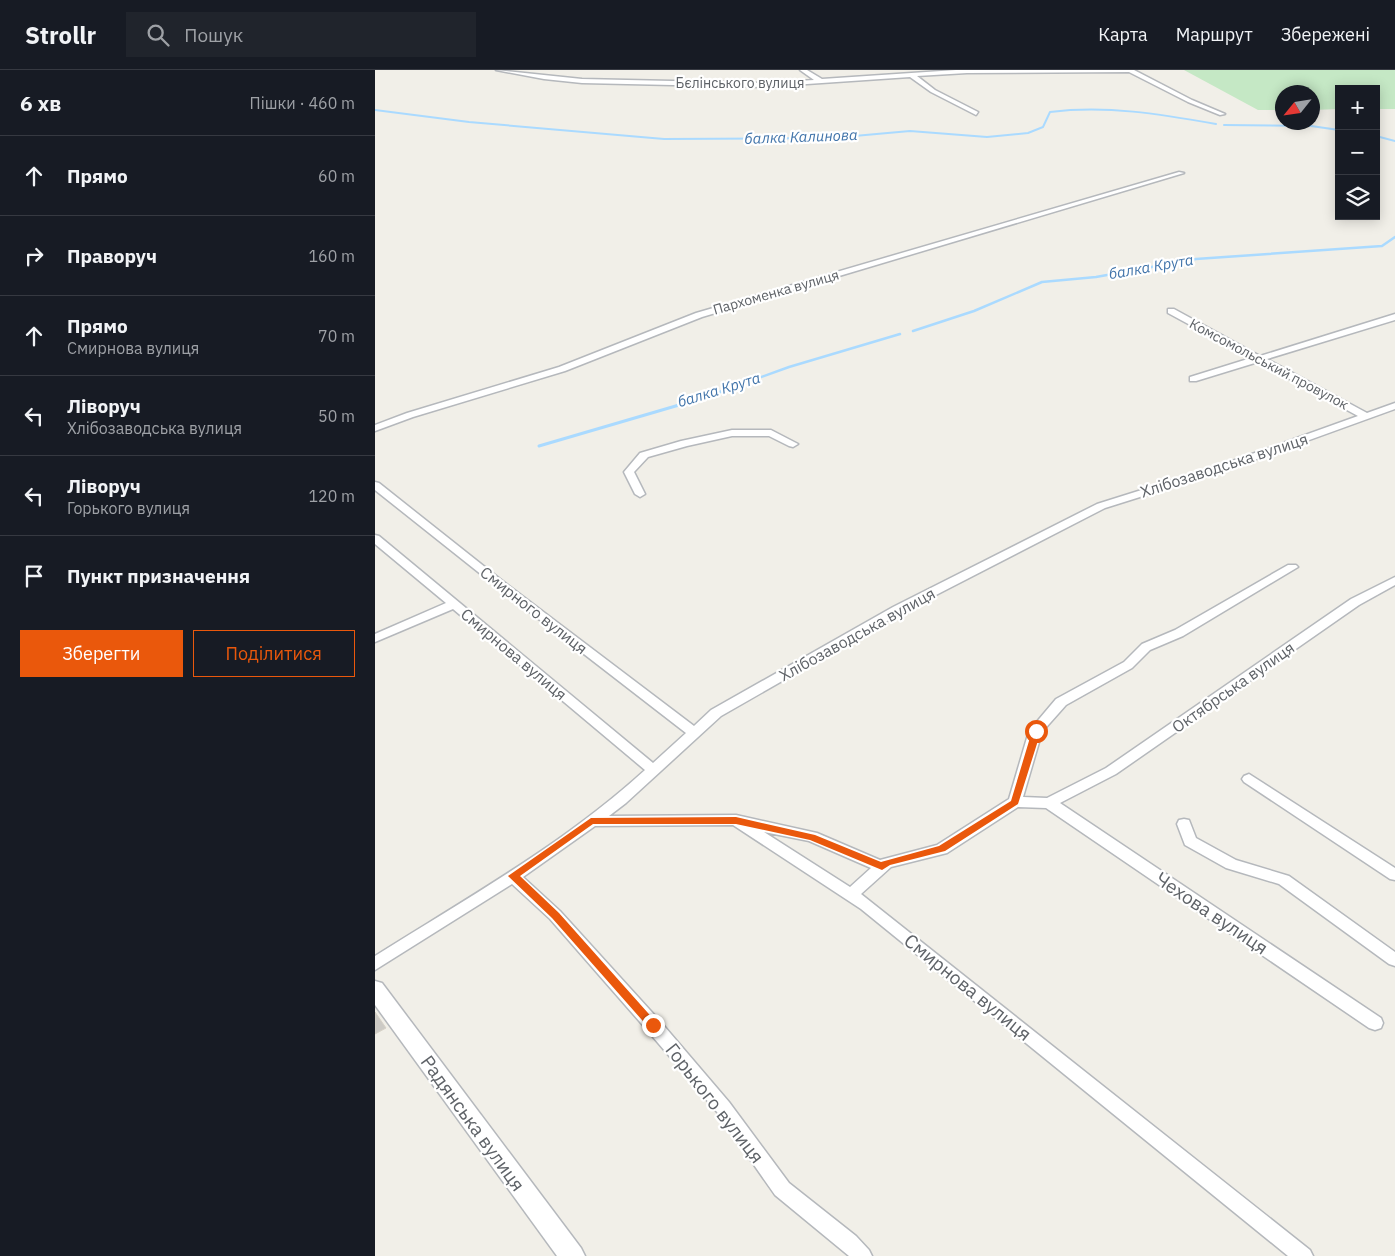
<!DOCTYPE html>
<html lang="uk">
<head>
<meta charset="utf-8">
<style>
  :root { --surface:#171b24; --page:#20242c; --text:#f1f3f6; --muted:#9ea1a6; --line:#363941; --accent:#ea580c }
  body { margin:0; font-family:"IBM Plex Sans",sans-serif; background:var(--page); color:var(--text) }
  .controls { position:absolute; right:15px; top:15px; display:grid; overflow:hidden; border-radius:0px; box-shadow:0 2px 12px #0003 }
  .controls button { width:45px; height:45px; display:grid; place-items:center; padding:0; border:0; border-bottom:1px solid var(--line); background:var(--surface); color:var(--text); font:25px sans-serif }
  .compass { position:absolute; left:900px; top:15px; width:45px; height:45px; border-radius:50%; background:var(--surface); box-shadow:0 2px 12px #0003; rotate:240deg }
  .stop { position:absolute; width:15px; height:15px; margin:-11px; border:4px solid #ea580c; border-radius:50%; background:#fff }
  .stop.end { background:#ea580c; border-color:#fff; box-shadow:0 1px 5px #0008 }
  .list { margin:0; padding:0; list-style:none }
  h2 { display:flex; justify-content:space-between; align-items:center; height:65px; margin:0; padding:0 20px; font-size:21px }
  h2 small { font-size:16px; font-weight:400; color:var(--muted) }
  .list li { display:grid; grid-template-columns:32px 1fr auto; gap:15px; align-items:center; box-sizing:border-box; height:80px; padding:0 20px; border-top:1px solid var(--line) }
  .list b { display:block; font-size:19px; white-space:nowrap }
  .list p { margin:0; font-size:16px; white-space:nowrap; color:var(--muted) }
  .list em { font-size:16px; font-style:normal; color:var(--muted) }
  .actions { display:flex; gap:10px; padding:15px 20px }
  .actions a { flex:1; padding:11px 0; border:1px solid var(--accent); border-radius:0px; text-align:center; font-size:18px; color:var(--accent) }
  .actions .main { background:var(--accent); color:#fff }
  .icon { flex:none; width:28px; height:28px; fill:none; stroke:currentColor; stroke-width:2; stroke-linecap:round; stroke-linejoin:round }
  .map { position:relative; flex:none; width:1020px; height:1186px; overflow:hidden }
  header { display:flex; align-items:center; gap:30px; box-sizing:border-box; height:70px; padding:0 25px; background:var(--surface); border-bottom:1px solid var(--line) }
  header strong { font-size:24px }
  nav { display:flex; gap:28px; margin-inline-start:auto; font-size:18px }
  .search { width:350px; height:45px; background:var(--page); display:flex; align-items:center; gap:12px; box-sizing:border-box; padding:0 18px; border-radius:0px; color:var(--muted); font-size:19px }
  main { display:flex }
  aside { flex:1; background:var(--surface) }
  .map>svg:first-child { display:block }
</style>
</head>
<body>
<header>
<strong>Strollr</strong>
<div class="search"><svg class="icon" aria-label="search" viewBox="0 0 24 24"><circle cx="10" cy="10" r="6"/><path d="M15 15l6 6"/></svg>Пошук</div>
<nav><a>Карта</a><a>Маршрут</a><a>Збережені</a></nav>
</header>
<main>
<aside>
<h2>6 хв<small>Пішки · 460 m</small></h2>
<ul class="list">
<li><svg class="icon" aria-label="ahead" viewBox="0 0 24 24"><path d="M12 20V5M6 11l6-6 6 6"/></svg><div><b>Прямо</b></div><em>60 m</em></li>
<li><svg class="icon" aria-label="right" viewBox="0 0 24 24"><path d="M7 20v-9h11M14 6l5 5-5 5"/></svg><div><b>Праворуч</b></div><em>160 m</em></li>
<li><svg class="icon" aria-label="ahead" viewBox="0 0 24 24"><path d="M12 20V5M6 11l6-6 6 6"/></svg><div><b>Прямо</b><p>Смирнова вулиця</p></div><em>70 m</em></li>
<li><svg class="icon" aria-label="left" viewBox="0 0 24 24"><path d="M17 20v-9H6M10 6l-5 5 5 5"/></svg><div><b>Ліворуч</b><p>Хлібозаводська вулиця</p></div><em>50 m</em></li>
<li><svg class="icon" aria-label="left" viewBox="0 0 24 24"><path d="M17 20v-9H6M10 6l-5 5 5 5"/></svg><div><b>Ліворуч</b><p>Горького вулиця</p></div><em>120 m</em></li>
<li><svg class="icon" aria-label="arrive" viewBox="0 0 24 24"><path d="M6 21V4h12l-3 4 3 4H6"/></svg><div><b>Пункт призначення</b></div></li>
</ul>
<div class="actions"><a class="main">Зберегти</a><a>Поділитися</a></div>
</aside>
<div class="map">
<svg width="1020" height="1186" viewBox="0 0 1020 1186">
  <rect width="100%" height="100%" fill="#f1efe8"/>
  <polygon fill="#c5e8c5" points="809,0 1020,0 1020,39 1001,39 1001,19 964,19 964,39 938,40 938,22 908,22 907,40 883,40"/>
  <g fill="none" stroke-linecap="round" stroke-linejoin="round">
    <g stroke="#aadaff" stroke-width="2">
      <path d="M0 40 94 52 289 69 457 68 535 61 612 67 653 63 668 57 675 42C731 35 785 44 841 54"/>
      <polyline points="849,55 936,56 964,60"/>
      <polyline points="1001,66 1020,71"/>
    </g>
    <g stroke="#aadaff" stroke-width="2.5">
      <polyline points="538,261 599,241 667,212 721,207 821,189 1007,176 1020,167"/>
      <polyline points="367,314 414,297 525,264"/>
    </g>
    <polyline stroke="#aadaff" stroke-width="3" points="164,376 328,328 371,313"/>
  </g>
  <polygon fill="#cccac5" stroke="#d6d1c6" points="0,942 11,958 0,964"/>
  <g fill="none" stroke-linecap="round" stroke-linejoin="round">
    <defs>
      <g id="minor">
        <polygon points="121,0 207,9 388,13 439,10 425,0 432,0 447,9 581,0 759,0 817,30 850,44 845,45 813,32 754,2 592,3 542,6 560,20 603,42 601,45 556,22 535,7 388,17 207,13 169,9"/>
        <polygon points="804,102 809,103 327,247 190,301 38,347 0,361 0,355 32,343 184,297 321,243"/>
        <path d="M793 239H799L885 286 1020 244V250L892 289 992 343 1020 333V339L854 399 730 438 526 543 346 646 251 733 234 746 361 745 442 763 505 790 562 775 634 729 654 661 681 629 749 592 767 574 800 560 913 495H921L923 497 808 566 775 580 757 598 691 635 667 662 648 727 672 728 731 698 976 529 1020 507V515L984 535 741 704 685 733 1006 948 1008 953 1006 958 1000 960 994 958 671 738 643 737 572 783 516 797 486 824 935 1180 938 1186H913L486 839 358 755 220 756 148 807 185 841 284 950 354 1032 414 1113 481 1166 494 1180 497 1186H474L400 1125 342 1042 272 960 175 849 137 814 0 900V886C92 828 189 774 270 700L78 539 0 572V564L71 533 0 474V465L4 466 278 693 311 663 117 513 0 420V412L4 413 125 509 319 656 336 640 518 537 722 434 846 395 983 346 883 292 821 311H815V307L876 288 793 243ZM389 762 434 771 496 798 475 817Z"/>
        <polygon points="357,360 396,360 423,374 418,377 414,376 394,366 357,366 312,376 273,387 259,402 270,424 265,427 260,424 249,402 265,383 306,371"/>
        <polygon points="874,704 1020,798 1020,810 1015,809 869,712 867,709 869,706"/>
        <polygon points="809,749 814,750 821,768 861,790 914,806 1020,882 1020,896 1014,894 904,814 851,798 810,775 802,754 804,750"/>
      </g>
      <polygon id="tertiary" points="0,911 7,913 206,1178 210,1186 182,1186 0,935"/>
    </defs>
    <use href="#minor" stroke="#b5b8bc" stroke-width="3"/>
    <use href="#tertiary" stroke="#b5b8bc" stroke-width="3"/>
    <use href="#minor" fill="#fff" fill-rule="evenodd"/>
    <use href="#tertiary" fill="#fff" fill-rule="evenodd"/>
  </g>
  <polygon fill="#ea580c" points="661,658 666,661 643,734 570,781 515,795 507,800 435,770 361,754 218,754 145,806 184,843 281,952 283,955 278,960 274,958 177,848 133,806 216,748 361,747 440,765 506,792 564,776 636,731 657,661"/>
  <g text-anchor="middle" stroke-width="4.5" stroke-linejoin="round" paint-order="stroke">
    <g font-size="14" fill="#5f6368" stroke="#fff">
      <text x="365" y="18">Бєлінського вулиця</text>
      <text transform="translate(401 222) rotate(-16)" y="5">Пархоменка вулиця</text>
      <text transform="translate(894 294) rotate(28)" y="5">Комсомольський провулок</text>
    </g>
    <g font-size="15" font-style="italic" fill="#4174aa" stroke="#fff">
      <text transform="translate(426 67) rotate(-2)" y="5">балка Калинова</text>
      <text transform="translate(776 197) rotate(-10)" y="5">балка Крута</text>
      <text transform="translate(344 320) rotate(-17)" y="5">балка Крута</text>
    </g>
    <g font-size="16" fill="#5f6368" stroke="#fff">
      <text transform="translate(849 395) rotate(-18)" y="6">Хлібозаводська вулиця</text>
      <text transform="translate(159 540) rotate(38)" y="6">Смирного вулиця</text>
      <text transform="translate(482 564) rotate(-29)" y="6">Хлібозаводська вулиця</text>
      <text transform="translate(139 584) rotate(40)" y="6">Смирнова вулиця</text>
      <text transform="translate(858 617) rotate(-35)" y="6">Октябрська вулиця</text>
    </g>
    <g font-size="19" fill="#5f6368" stroke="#fff">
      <text transform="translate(837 843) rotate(34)" y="7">Чехова вулиця</text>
      <text transform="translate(593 917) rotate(39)" y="7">Смирнова вулиця</text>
      <text transform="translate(340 1033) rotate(52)" y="7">Горького вулиця</text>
      <text transform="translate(98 1053) rotate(54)" y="7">Радянська вулиця</text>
    </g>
  </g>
</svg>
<div class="controls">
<button>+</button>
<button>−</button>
<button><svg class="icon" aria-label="layers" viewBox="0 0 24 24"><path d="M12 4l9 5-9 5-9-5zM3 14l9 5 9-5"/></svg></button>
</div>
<svg class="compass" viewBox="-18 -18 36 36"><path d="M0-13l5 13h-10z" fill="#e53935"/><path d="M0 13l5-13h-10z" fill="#9ea1a6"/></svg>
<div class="stop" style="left:661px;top:661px"></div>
<div class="stop end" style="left:278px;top:955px"></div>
</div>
</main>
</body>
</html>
